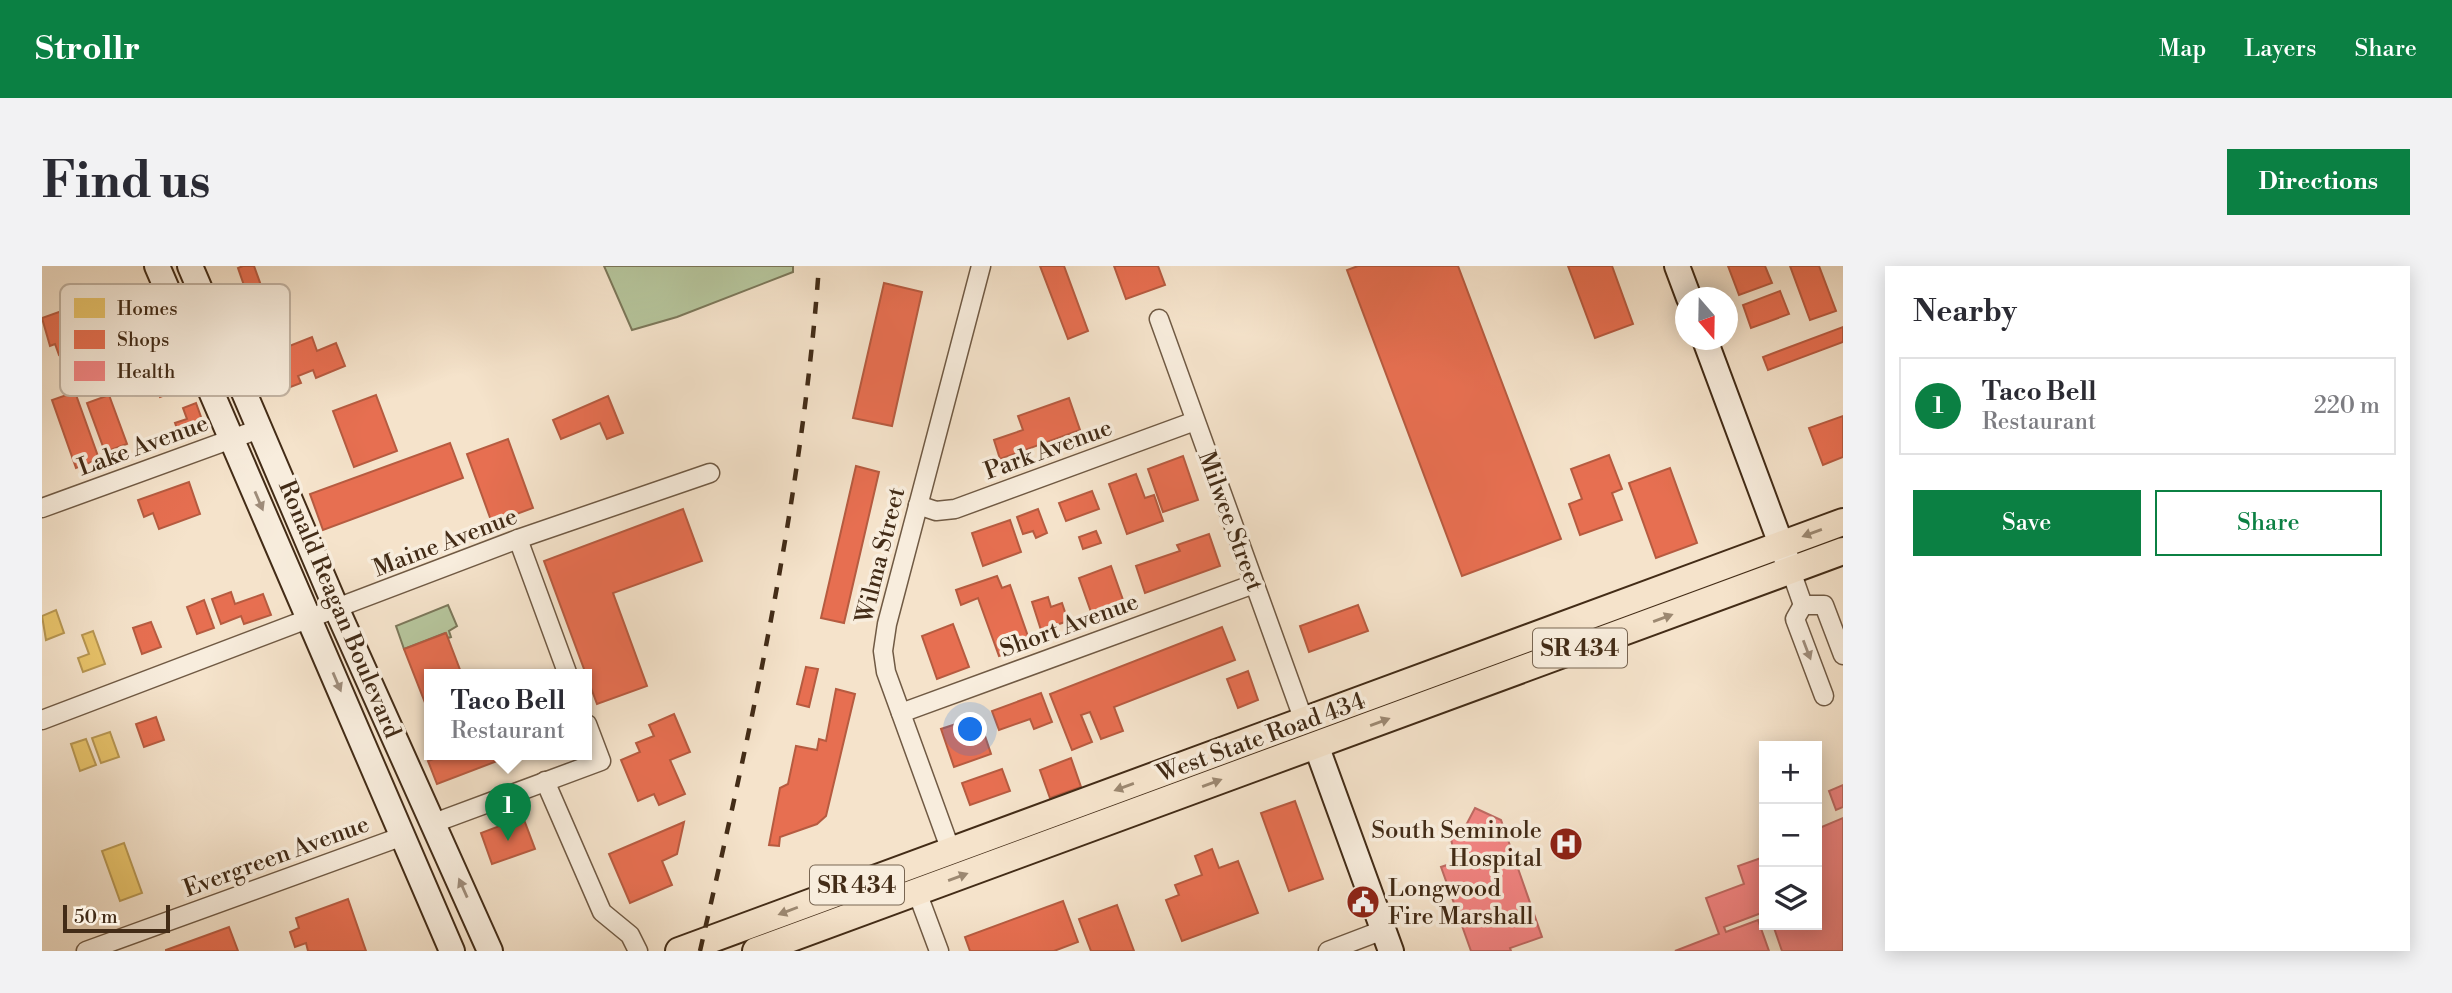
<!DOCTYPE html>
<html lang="en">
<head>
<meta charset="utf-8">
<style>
  :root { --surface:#fff; --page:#f2f2f3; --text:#2b2b33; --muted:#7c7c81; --line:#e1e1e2; --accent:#0b8043 }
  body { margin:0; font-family:"Libre Bodoni",serif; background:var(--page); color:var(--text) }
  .controls { position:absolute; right:21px; bottom:21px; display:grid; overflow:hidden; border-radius:0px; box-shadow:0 4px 18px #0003 }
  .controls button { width:63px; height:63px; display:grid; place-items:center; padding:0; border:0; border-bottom:2px solid var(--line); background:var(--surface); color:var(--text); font:35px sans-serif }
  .compass { position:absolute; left:1633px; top:21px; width:63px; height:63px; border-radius:50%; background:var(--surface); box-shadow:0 4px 18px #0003; rotate:160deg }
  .scale { position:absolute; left:21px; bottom:18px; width:107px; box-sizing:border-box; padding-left:7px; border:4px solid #432c17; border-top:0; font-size:19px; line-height:24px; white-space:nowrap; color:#432c17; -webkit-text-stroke:5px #f8eddd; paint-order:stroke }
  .you { position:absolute; left:929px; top:464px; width:24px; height:24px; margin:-18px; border:5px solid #fff; border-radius:50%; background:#1a73e8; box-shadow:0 0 0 10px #1a73e833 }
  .badge { display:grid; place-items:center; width:46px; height:46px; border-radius:50%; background:var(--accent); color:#fff; font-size:23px; font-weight:700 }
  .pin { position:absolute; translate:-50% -58px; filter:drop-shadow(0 2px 4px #0008) }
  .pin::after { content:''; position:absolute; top:37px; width:24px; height:21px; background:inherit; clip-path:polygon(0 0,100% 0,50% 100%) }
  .popup { position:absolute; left:382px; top:403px; width:168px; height:91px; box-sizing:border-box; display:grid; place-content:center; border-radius:0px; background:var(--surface); filter:drop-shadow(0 2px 5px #0005); font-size:23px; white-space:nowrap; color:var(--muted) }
  .popup b { font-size:26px; color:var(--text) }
  .popup::after { content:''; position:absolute; left:50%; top:100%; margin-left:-14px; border:14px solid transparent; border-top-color:var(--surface) }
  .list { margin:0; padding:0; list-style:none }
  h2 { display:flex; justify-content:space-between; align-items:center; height:91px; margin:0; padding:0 28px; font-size:30px }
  h2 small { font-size:23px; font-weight:400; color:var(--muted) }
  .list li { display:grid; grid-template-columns:46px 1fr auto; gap:21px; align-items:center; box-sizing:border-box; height:98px; margin:0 14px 14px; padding:0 14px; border:2px solid var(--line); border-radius:0px }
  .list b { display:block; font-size:26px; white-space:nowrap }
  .list p { margin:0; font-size:23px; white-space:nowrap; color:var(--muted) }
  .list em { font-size:23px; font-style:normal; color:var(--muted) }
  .actions { display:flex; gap:14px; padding:21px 28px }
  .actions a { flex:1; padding:16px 0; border:2px solid var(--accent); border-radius:0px; text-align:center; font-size:24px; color:var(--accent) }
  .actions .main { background:var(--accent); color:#fff }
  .icon { flex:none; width:38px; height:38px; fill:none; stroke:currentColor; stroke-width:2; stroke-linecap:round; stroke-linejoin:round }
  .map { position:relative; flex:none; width:1801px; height:685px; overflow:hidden; border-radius:0px }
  header { display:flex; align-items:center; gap:42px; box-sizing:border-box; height:98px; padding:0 35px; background:var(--accent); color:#fff }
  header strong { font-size:33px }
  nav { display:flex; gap:38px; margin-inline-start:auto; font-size:24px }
  .intro { display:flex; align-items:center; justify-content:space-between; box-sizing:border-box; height:168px; padding:0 42px }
  h1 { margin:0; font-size:49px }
  .button { padding:18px 32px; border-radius:0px; background:var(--accent); color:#fff; font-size:24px; font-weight:700 }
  main { display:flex; gap:42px; padding:0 42px }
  aside { flex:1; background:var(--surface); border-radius:0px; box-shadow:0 4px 18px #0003 }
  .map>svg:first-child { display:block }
</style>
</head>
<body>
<header>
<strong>Strollr</strong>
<nav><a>Map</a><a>Layers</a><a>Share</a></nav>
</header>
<div class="intro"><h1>Find us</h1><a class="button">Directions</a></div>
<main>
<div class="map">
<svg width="1801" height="685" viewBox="0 0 1801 685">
  <rect width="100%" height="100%" fill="#f5e3cb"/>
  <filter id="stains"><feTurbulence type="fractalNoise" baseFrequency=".00286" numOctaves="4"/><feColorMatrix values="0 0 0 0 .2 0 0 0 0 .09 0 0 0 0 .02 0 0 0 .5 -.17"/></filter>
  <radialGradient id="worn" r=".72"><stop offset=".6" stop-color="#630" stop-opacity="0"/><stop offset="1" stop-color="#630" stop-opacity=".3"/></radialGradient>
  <g fill="#b6c59c" stroke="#7c785a" stroke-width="2">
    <polygon points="562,0 751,0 751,6 635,51 590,64"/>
    <polygon points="406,339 415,360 407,365 409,371 406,372 403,367 362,383 354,360"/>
  </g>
  <g fill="#e9c46a" stroke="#b79651" stroke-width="2">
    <polygon points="14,344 22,367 4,374 0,350"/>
    <polygon points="51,365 63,398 41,406 36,392 47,388 40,369"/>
    <polygon points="68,466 77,491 59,497 50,472"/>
    <polygon points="44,473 54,499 38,505 29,478"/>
    <polygon points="82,577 100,627 78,635 60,585"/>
  </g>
  <g fill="#e76f51" stroke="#b65b40" stroke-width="2">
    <polygon points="201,0 212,0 221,25 206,31 196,2"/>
    <polygon points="998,0 1022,0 1046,65 1026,73"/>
    <polygon points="1072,0 1116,0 1123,19 1084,33"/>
    <polygon points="1316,0 1416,0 1519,273 1420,310 1305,4"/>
    <polygon points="1526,0 1570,0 1591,58 1553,72"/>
    <polygon points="1686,0 1723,0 1730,17 1697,29"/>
    <polygon points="1748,0 1777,0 1794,45 1768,54"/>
    <polygon points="842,17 880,26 850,160 811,152"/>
    <polygon points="1738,25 1747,48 1709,62 1701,39"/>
    <polygon points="70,27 84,65 17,89 13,78 8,80 0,52"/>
    <polygon points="1801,61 1801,76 1726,104 1721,91"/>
    <polygon points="270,71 275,85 294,77 303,100 274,112 271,104 256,110 259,117 238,125 229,102 237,99 232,86"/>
    <polygon points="135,97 145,121 118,131 108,107"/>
    <polygon points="33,126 57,193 34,202 10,134"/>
    <polygon points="67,129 85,178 63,186 45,137"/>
    <polygon points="334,129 355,185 312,201 291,145"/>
    <polygon points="566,130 581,167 565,173 558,157 519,173 511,154"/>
    <polygon points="1027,132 1038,164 958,193 952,174 981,164 976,150"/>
    <polygon points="154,137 163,162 138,171 133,157 145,153 141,142"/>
    <polygon points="1801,150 1801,191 1781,199 1767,162"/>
    <polygon points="466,173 491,242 450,257 425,188"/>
    <polygon points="408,177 421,212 281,264 268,228"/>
    <polygon points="1567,189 1580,223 1570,227 1580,254 1538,269 1527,238 1540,233 1529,203"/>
    <polygon points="1141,190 1156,234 1121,246 1106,203"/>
    <polygon points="814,200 837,206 802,357 779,352"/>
    <polygon points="1628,202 1655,277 1614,292 1587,217"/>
    <polygon points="1094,208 1103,232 1112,229 1121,255 1085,268 1067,218"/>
    <polygon points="147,216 158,248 117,263 111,247 102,251 96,234"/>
    <polygon points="1050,225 1057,243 1024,255 1017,237"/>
    <polygon points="641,243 660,295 571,327 605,420 555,438 502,295"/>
    <polygon points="996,243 1005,267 994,272 991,265 981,268 975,251"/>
    <polygon points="968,254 979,286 941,300 930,267"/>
    <polygon points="1054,265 1059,277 1041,283 1037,271"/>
    <polygon points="1167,268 1178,300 1103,327 1094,300 1138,285 1135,279"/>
    <polygon points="1069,300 1081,334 1049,346 1037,312"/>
    <polygon points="955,310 960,322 968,319 989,379 957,390 936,332 919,339 914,324"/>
    <polygon points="189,326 193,338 221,328 229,349 202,358 199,350 179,358 170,333"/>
    <polygon points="1006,331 1009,341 1020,337 1026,355 999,364 990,336"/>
    <polygon points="162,334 172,362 155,368 145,341"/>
    <polygon points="1316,339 1326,365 1267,386 1258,360"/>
    <polygon points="109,356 119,381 100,388 91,362"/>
    <polygon points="911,358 927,401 895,413 880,370"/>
    <polygon points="1180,361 1193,394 1072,441 1081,465 1059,473 1048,446 1039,449 1050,476 1030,484 1008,428"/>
    <polygon points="404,367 420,409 387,409 387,447 362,383"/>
    <polygon points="764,401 776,403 767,441 755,438"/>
    <polygon points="1206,405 1216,434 1196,442 1185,413"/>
    <polygon points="794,423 813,428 784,550 775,558 738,571 737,580 727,579 738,522 746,518 754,480 775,484 777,473 784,475"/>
    <polygon points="999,427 1010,456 992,463 988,453 957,464 950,445"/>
    <polygon points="632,448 648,486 628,494 643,528 617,539 612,528 596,535 579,494 598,486 594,477 612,470 607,459"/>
    <polygon points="114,451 122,474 102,481 94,458"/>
    <polygon points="917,457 923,471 941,464 949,488 912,501 899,463"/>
    <polygon points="402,489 462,489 463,492 395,518 386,495"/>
    <polygon points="1029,492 1039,521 1008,532 998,504"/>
    <polygon points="960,503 968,525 928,539 920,517"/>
    <polygon points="1253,535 1281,613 1247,625 1219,547"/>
    <polygon points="481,551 493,583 450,598 439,567"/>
    <polygon points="642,556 635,588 620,595 630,619 588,637 567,588"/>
    <polygon points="1170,583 1177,602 1196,595 1216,647 1140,675 1124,634 1137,629 1133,619 1160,609 1153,590"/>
    <polygon points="306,633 324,685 266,685 264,677 253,681 248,666 257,662 254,652"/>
    <polygon points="1021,635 1036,676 1012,685 928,685 923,671"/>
    <polygon points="1075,639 1092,685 1049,685 1037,653"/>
    <polygon points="187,661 196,685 124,685 124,684"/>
  </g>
  <g fill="#f28482" stroke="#be6a62" stroke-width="2" fill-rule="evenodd">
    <polygon points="1801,519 1801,541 1794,544 1787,525"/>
    <path d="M1433 542 1459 554 1500 671 1468 682 1469 685H1429L1399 601 1414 596 1409 573 1421 565ZM1456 558 1459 567 1440 573 1446 561Z"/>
    <polygon points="1801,552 1801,685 1740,685 1731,659 1775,659 1775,563"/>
    <polygon points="1722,591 1722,646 1682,661 1684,666 1716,654 1727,685 1633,685 1677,668 1664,632 1702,618 1696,600"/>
  </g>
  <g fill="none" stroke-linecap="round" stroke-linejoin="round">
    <defs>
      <g id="street">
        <polyline points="1117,53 1262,455"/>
        <polyline points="876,239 894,245 913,243 1153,155"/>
        <polyline points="0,242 220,162"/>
        <polyline points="476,273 526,409"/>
        <polyline points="1749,305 1761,339"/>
        <polyline points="1761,339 1753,353 1782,430"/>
        <polyline points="1761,339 1782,339 1801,389"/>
        <polyline points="859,447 1212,318"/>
        <polyline points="0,454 476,273 668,207"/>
        <polyline points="503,515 560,646 588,669 596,685"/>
        <polyline points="392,557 559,495 545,458"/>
        <polyline points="909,585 844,406 841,385 845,358 939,0"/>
        <polyline points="875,626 897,685"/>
        <polyline points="44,685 361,570"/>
        <polyline points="1286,685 1341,664"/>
      </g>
      <g id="secondary">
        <polyline points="115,0 410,685"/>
        <polyline points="148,0 295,344 448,685"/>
        <polyline points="1635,0 1647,32"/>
        <polyline points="1663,74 1749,305"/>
        <polyline points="1274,479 1349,685"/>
      </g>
      <g id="primary">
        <polyline points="637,685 1801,256"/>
        <polyline points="714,685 1801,285"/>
      </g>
    </defs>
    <use href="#street" stroke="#705a44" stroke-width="21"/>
    <use href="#secondary" stroke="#432c17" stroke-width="28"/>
    <use href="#primary" stroke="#432c17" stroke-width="30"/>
    <use href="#street" stroke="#f8eddd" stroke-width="18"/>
    <use href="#secondary" stroke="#f8eddd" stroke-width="24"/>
    <use href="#primary" stroke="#f5e3cb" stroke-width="26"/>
    <path stroke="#432c17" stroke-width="4.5" stroke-dasharray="12 12" stroke-linecap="butt" d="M658 685C710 459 760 232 777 0"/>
  </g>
  <defs><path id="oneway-solid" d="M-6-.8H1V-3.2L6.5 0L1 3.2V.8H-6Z" transform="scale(1.75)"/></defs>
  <g fill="#9e8c7a">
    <use href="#oneway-solid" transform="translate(217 235) rotate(67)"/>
    <use href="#oneway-solid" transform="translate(1765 384) rotate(69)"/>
    <use href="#oneway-solid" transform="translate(295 416) rotate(67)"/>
    <use href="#oneway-solid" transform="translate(421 622) rotate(-114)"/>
  </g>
  <g fill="#9c8871">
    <use href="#oneway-solid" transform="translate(1770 267) rotate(160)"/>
    <use href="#oneway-solid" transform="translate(1621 352) rotate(-20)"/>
    <use href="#oneway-solid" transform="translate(1338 456) rotate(-20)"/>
    <use href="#oneway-solid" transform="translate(1170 517) rotate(-20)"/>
    <use href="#oneway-solid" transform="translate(1082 521) rotate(160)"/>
    <use href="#oneway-solid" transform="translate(916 611) rotate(-20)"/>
    <use href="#oneway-solid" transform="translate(746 645) rotate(159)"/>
  </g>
  <defs>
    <symbol id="hospital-disc" viewBox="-11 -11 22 22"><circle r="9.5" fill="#8f2418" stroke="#f8eddd"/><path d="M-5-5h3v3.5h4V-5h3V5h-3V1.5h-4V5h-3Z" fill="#fff"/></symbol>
    <symbol id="civic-disc" viewBox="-11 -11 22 22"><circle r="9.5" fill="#8f2418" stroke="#f8eddd"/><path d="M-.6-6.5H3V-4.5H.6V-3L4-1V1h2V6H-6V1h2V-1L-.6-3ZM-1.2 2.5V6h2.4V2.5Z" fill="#fff"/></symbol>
  </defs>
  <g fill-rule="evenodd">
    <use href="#hospital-disc" x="1505" y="559" width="38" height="38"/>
    <use href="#civic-disc" x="1302" y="617" width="38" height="38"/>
  </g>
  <g text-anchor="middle" stroke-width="7" stroke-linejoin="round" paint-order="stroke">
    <g fill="#f8eddd" stroke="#796652" stroke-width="2">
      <rect x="1491" y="362.5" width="94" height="39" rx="5"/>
      <rect x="768" y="599.5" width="94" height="39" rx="5"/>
    </g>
    <g font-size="23" font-weight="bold" fill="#432c17">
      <text x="1538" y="390">SR 434</text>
      <text x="815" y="627">SR 434</text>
    </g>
    <g font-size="24" fill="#432c17" stroke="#f8eddd">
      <text transform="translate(101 179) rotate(-20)" y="8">Lake Avenue</text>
      <text transform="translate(1006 183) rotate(-20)" y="8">Park Avenue</text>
      <text transform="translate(1189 255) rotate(70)" y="8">Milwee Street</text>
      <text transform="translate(403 276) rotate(-21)" y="8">Maine Avenue</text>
      <text transform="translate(838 289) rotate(-76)" y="8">Wilma Street</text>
      <text transform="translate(298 343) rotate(67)" y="8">Ronald Reagan Boulevard</text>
      <text transform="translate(1027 359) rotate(-20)" y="8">Short Avenue</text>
      <text transform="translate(1219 471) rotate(-20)" y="8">West State Road 434</text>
      <text transform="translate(234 590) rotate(-20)" y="8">Evergreen Avenue</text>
    </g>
    <g font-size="24" fill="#432c17" stroke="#f8eddd" text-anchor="end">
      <text x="1500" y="572">South Seminole<tspan x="1500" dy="28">Hospital</tspan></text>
      <text x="1346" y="630" text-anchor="start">Longwood<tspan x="1346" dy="28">Fire Marshall</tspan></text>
    </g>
  </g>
  <rect x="18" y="18" width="230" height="112" rx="10" fill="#f8eddd" stroke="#c2b3a2" stroke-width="2"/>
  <rect x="32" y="32" width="31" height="20" fill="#e9c46a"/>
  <rect x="32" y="64" width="31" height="19" fill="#e76f51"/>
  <rect x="32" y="95" width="31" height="20" fill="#f28482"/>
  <g font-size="19" fill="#432c17">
    <text x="75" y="49">Homes</text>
    <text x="75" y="80">Shops</text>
    <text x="75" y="112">Health</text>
  </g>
  <rect width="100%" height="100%" filter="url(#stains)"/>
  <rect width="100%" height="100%" fill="url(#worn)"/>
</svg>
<div class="controls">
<button>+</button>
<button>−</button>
<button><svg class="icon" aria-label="layers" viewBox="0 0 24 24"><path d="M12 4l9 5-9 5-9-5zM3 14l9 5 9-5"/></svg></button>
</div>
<svg class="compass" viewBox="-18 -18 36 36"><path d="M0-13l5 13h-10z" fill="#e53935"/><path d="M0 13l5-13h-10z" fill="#7c7c81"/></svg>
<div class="scale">50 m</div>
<div class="you"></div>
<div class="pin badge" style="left:466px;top:575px">1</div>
<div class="popup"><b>Taco Bell</b>Restaurant</div>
</div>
<aside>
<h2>Nearby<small></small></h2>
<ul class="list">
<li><span class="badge">1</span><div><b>Taco Bell</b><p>Restaurant</p></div><em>220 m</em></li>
</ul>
<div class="actions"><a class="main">Save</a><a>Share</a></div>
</aside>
</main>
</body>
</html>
